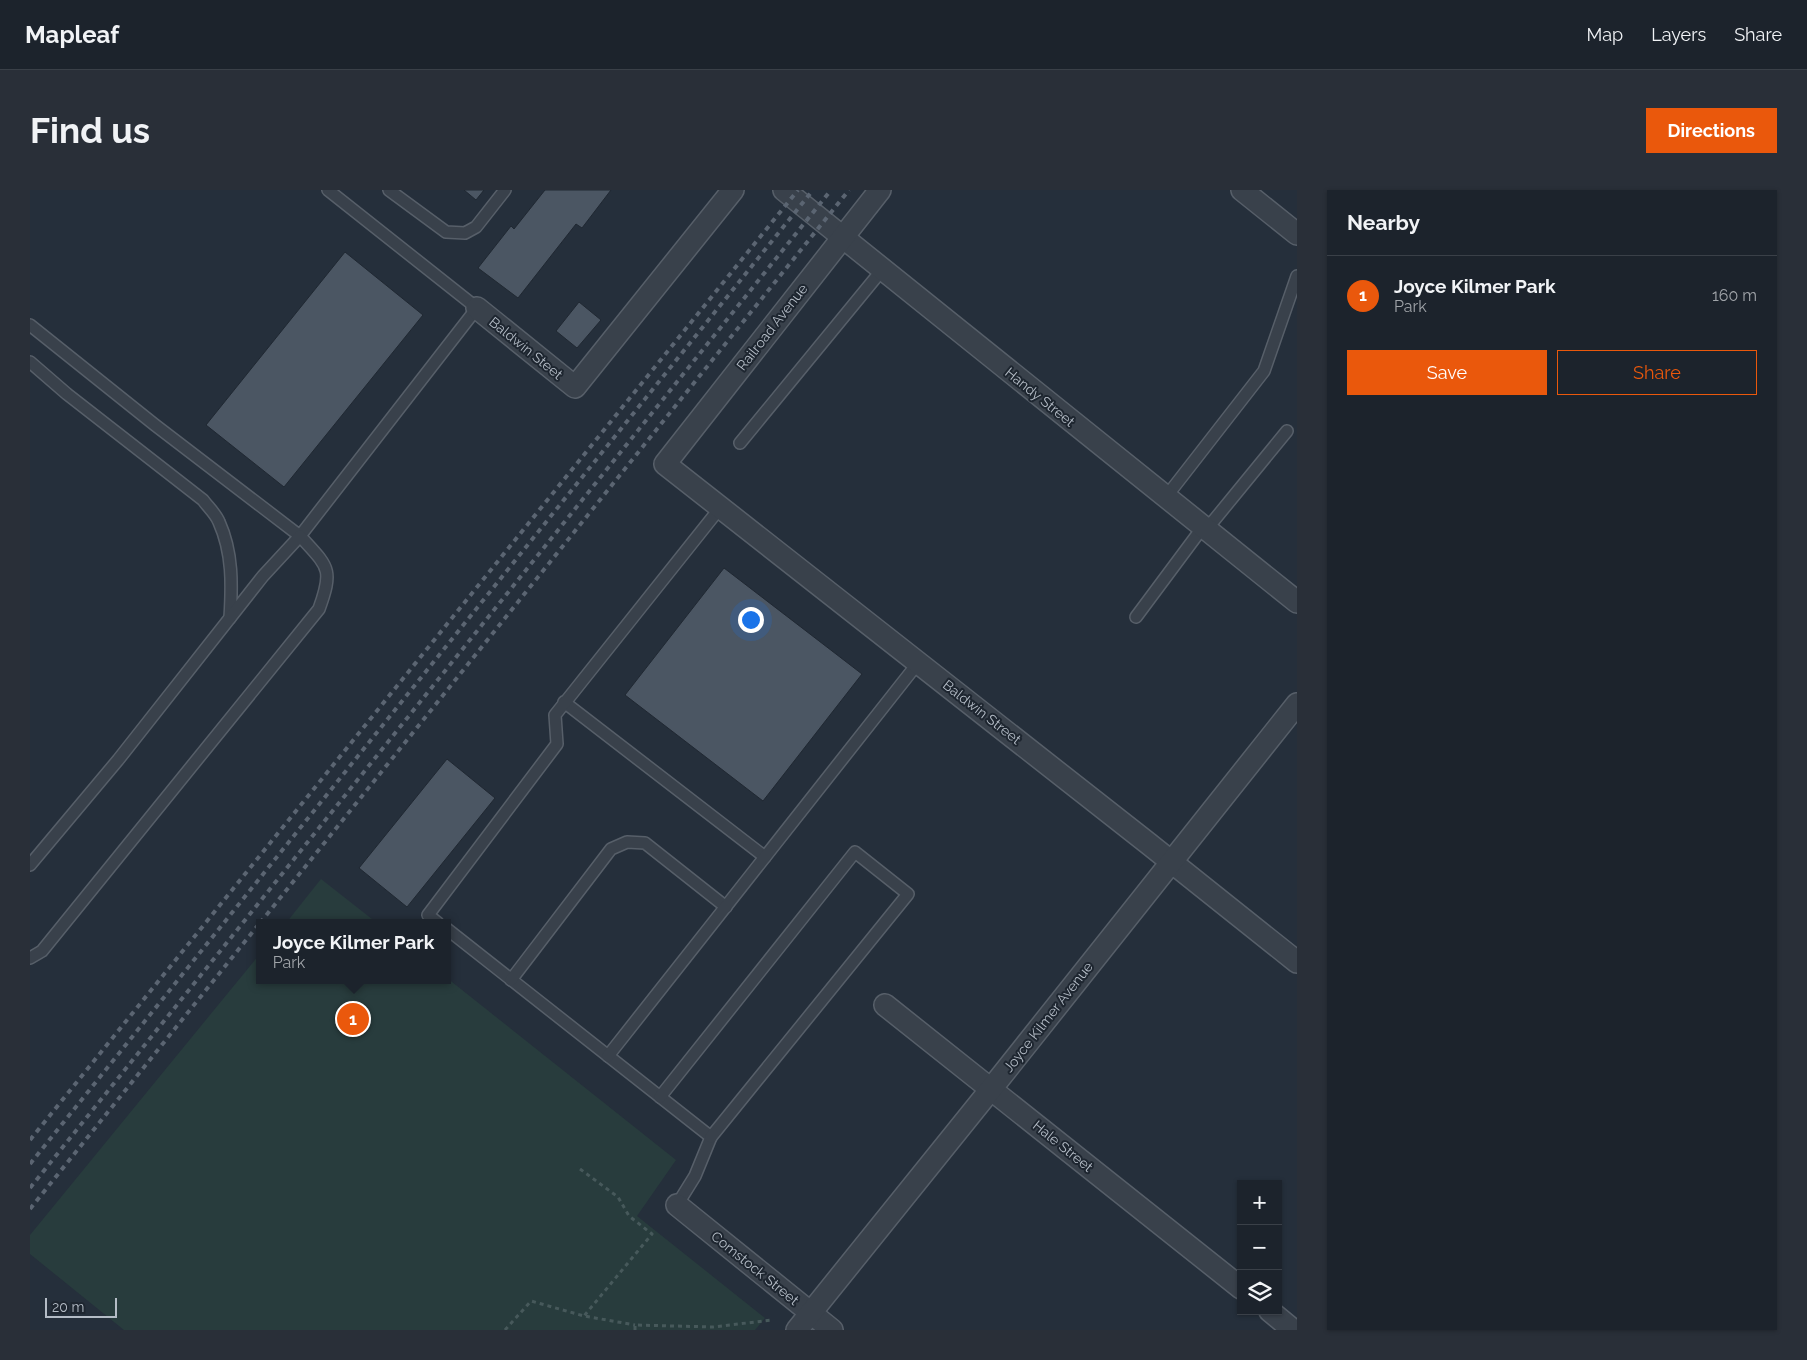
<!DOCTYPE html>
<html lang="en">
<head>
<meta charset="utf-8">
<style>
  :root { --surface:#1c232c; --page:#292f38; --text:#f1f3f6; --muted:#a0a4a9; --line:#3a4048; --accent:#ea580c }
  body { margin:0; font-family:Raleway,sans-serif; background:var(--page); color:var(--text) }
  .controls { position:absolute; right:15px; bottom:15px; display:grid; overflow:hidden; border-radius:0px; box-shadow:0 1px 4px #0004 }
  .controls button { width:45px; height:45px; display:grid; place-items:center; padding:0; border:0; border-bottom:1px solid var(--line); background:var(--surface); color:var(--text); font:25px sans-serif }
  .scale { position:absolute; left:15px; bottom:12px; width:72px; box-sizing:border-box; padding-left:5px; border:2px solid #b4bcc6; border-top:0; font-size:14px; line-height:18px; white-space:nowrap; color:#b4bcc6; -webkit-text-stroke:4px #1e2630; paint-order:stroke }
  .you { position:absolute; left:720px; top:429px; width:18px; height:18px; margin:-12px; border:4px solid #fff; border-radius:50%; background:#1a73e8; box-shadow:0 0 0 8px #1a73e833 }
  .badge { display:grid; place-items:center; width:32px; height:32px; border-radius:50%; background:var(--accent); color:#fff; font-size:16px; font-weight:700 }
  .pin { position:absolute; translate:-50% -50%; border:2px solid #fff; box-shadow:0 1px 5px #0006 }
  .popup { position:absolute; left:226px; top:729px; width:195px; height:65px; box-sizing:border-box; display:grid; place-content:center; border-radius:0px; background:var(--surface); filter:drop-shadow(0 1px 4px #0005); font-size:16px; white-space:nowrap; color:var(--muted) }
  .popup b { font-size:19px; color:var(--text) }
  .popup::after { content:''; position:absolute; left:50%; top:100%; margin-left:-10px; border:10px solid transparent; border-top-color:var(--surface) }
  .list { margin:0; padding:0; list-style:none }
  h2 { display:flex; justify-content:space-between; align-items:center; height:65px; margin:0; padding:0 20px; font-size:21px }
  h2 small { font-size:16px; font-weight:400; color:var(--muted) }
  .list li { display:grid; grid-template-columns:32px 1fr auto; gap:15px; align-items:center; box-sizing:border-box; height:80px; padding:0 20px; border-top:1px solid var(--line) }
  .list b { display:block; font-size:19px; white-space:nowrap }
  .list p { margin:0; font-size:16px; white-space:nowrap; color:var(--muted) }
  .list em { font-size:16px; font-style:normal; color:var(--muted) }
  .actions { display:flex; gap:10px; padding:15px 20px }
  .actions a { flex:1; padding:11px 0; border:1px solid var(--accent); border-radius:0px; text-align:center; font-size:18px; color:var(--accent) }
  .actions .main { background:var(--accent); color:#fff }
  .icon { flex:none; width:28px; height:28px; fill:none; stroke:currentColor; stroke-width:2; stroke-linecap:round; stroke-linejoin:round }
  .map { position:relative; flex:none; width:1267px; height:1140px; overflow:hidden; border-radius:0px }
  header { display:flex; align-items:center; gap:30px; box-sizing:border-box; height:70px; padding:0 25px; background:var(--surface); border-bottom:1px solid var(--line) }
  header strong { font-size:24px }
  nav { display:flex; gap:28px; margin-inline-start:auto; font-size:18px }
  .intro { display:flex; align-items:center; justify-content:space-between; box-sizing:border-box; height:120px; padding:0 30px }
  h1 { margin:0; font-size:35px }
  .button { padding:12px 22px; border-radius:0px; background:var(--accent); color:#fff; font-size:18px; font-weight:700 }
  main { display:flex; gap:30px; padding:0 30px }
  aside { flex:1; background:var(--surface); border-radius:0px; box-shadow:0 1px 4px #0004 }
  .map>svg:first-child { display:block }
</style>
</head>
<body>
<header>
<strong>Mapleaf</strong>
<nav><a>Map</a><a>Layers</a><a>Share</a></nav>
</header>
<div class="intro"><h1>Find us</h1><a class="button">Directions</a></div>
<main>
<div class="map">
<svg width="1267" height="1140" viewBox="0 0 1267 1140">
  <rect width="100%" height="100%" fill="#252f3b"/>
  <g fill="#283c3d">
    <polygon points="291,689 347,733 256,733"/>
    <polygon points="229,765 229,790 417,790 417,788 646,970 607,1026 735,1128 725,1140 94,1140 0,1064 0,1045"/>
  </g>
  <g fill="#4b5663" stroke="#202832">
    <polygon points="434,0 454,0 446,10"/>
    <polygon points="515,0 581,0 552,38 546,34 488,108 448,78 481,36 484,39"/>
    <polygon points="315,62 393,125 254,297 176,235"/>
    <polygon points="549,112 571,130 547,158 526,141"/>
    <polygon points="694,378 832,484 733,611 595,505"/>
    <polygon points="417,569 465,608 377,717 329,678"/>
  </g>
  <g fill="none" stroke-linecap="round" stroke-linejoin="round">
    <defs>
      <g id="lane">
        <polyline points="359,0 416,42 435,43 446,37 475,0"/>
        <polyline points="0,135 125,235 270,346 447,118 298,0"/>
        <path d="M0 172 37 204 173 310C178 317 186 324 189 332 203 363 202 395 200 428"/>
        <polyline points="710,253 852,80"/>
        <polyline points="1136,307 1234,181 1267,86"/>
        <polyline points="1176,340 1257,241"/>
        <polyline points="1106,427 1173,337"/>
        <polyline points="534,512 735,667"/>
        <path d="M0 675 88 570 233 386 270 346C298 377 304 378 289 419L12 761 0 768"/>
        <polyline points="408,733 398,725 527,554 525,525 690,318"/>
        <polyline points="417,739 681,947 665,986 647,1015"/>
        <polyline points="481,790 581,659 597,652 615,653 696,717"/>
        <polyline points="578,866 888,473"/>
        <polyline points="630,907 825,662 878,704 681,947"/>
      </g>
      <g id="street">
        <polyline points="754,0 1267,412"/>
        <polyline points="850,0 635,274 1119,654 1267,772"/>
        <polyline points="1212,0 1267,44"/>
        <polyline points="447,118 545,197 703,0"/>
        <polyline points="855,815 1211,1098"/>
        <polyline points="647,1015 802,1140"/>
        <polyline points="1240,1121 1263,1140"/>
        <polyline points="767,1140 961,899 1267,514"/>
      </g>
    </defs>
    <use href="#lane" stroke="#575f69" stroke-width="14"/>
    <use href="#street" stroke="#575f69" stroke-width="24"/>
    <g stroke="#47595b" stroke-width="3" stroke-dasharray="4 4" stroke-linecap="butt">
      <polyline points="550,979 588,1007 599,1026 622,1044 554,1126"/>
      <polyline points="475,1140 501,1111 554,1126 605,1135"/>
      <polyline points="605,1140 605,1135 683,1137 742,1130"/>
    </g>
    <use href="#lane" stroke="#39414b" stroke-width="11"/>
    <use href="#street" stroke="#39414b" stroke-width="21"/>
    <g stroke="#5b6572" stroke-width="4" stroke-dasharray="5 5" stroke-linecap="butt">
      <polyline points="230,733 819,0"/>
      <polyline points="0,950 768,0"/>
      <polyline points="0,974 783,0"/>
      <polyline points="0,998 801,0"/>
      <polyline points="0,1019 229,734"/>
    </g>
  </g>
  <g text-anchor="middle" stroke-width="4" stroke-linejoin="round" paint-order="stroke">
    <g font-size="14" fill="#b4bcc6" stroke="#1e2630">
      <text transform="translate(742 137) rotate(-52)" y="5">Railroad Avenue</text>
      <text transform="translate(496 158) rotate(39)" y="5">Baldwin Steet</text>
      <text transform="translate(1010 207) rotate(39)" y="5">Handy Street</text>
      <text transform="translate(952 522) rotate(38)" y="5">Baldwin Street</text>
      <text transform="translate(1018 827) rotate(-52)" y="5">Joyce Kilmer Avenue</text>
      <text transform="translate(1033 956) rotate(39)" y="5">Hale Street</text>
      <text transform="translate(725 1078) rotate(39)" y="5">Comstock Street</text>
    </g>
  </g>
</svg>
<div class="controls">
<button>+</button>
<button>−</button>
<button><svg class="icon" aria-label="layers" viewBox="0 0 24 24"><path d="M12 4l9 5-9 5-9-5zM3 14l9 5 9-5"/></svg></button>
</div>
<div class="scale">20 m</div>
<div class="you"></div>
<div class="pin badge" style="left:323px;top:829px">1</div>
<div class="popup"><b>Joyce Kilmer Park</b>Park</div>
</div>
<aside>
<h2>Nearby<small></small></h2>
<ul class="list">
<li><span class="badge">1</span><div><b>Joyce Kilmer Park</b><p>Park</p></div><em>160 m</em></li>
</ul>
<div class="actions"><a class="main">Save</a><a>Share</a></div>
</aside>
</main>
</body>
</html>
